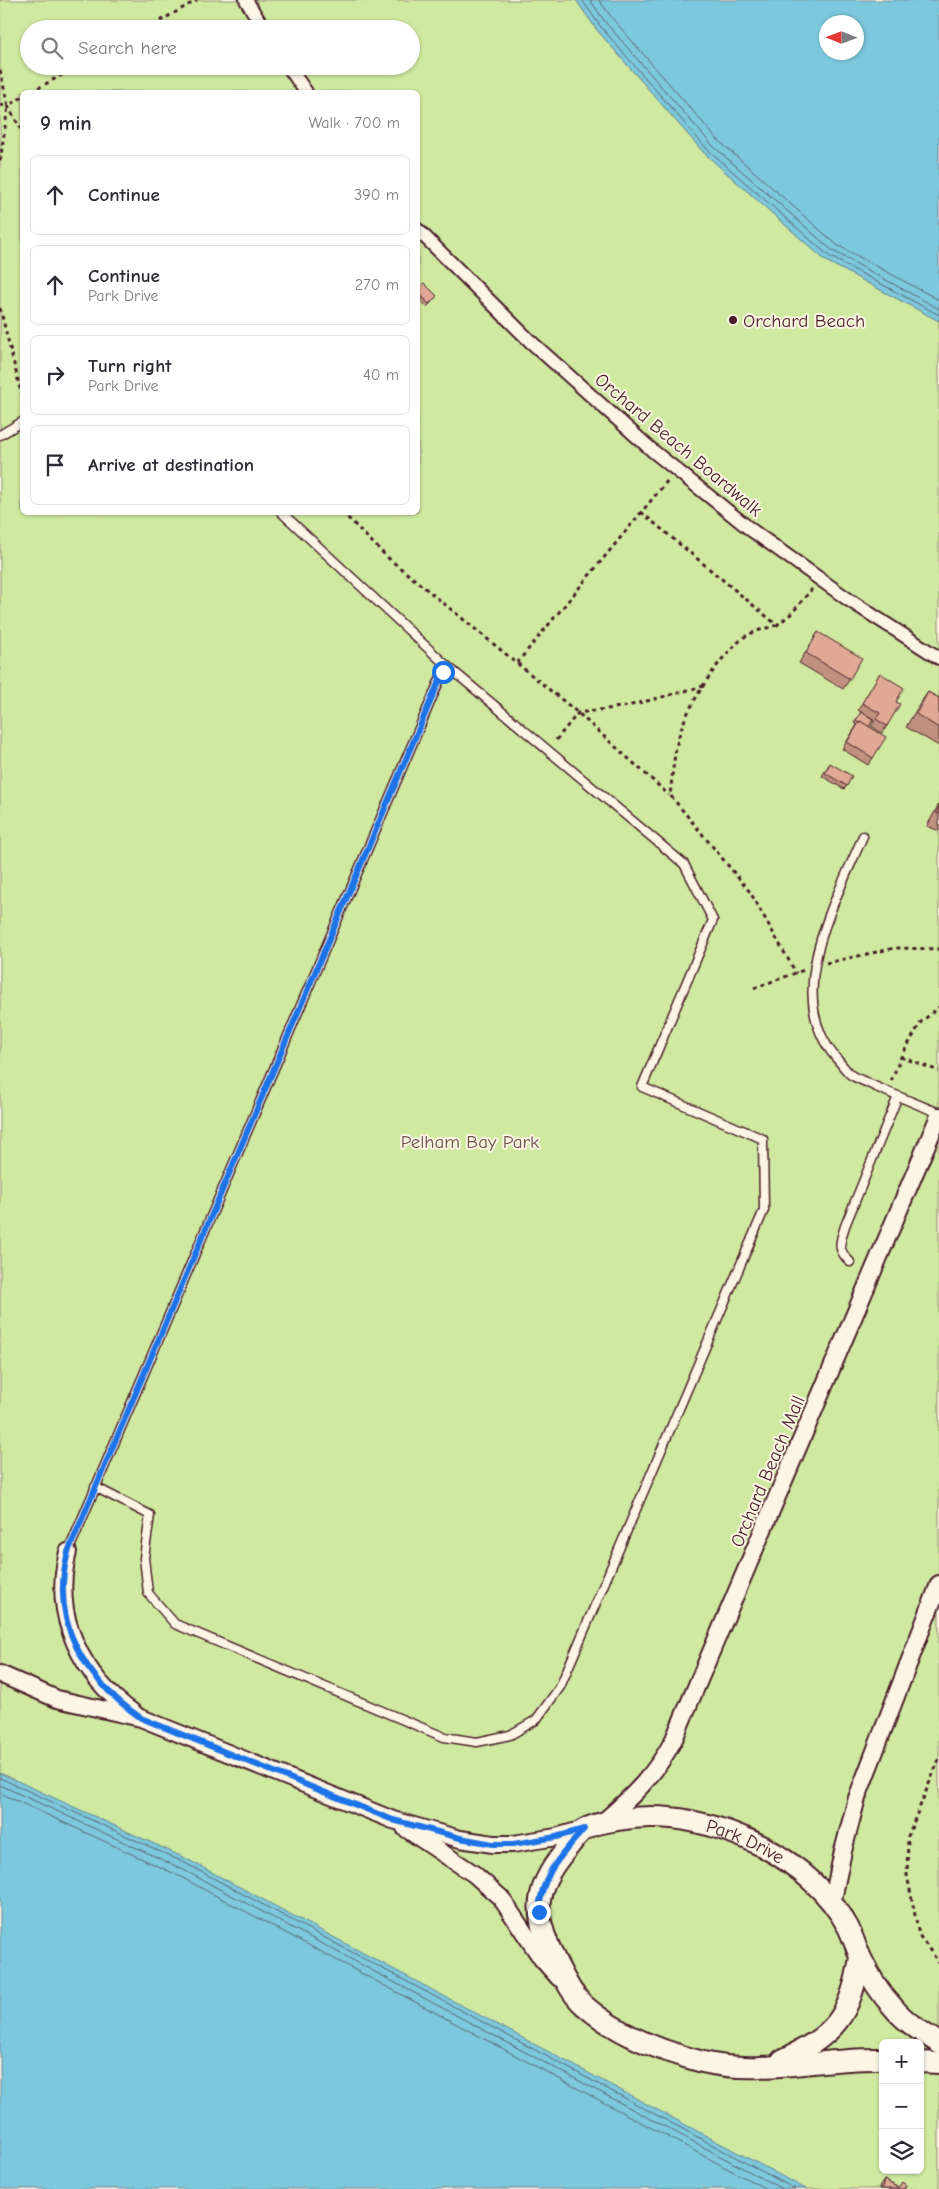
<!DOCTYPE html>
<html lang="en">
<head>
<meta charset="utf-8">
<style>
  :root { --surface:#fff; --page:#f2f2f3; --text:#2b2b33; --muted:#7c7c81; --line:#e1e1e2 }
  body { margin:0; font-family:"Comic Neue",sans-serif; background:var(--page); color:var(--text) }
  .controls { position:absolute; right:15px; bottom:15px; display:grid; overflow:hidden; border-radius:8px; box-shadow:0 1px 4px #0004 }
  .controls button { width:45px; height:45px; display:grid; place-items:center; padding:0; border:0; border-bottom:1px solid var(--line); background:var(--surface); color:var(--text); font:25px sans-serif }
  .compass { position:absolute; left:819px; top:15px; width:45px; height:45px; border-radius:50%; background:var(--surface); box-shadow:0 1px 4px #0004; rotate:271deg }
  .stop { position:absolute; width:15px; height:15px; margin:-11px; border:4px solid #1a73e8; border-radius:50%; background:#fff }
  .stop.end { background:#1a73e8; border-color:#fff; box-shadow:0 1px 5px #0008 }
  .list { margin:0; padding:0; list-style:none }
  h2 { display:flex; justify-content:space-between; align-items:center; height:65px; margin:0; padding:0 20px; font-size:21px }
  h2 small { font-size:16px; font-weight:400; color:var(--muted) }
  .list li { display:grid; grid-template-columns:32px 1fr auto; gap:15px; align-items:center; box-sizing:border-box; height:80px; margin:0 10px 10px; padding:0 10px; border:1px solid var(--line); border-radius:8px }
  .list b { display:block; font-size:19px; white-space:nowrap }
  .list p { margin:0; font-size:16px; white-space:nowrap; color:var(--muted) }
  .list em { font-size:16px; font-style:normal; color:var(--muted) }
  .icon { flex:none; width:28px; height:28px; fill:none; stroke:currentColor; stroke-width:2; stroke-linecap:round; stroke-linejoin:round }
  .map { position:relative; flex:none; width:939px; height:2189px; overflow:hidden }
  .search { position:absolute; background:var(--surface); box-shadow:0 1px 4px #0004; left:20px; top:20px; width:400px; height:55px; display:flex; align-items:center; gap:12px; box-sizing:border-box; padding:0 18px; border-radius:28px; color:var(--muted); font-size:19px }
  .panel { position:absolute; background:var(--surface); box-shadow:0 1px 4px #0004; left:20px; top:90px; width:400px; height:425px; border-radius:8px }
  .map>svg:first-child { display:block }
</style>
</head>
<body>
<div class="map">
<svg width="939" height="2189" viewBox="0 0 939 2189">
  <rect width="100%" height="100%" fill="#fcf5e5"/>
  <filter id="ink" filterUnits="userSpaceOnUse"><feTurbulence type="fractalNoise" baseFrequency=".02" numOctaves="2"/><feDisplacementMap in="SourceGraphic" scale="10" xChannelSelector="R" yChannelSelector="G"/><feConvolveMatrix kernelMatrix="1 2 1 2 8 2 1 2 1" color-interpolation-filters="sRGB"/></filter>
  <g filter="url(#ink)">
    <path fill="#cfeaa0" stroke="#8c8466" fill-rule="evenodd" d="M0 0H576L597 30 704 153 826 261 939 321V2189H696L0 1801ZM29 29H411V66H29ZM22 92H418V512H22ZM883 2043H920V2170H883Z"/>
    <g fill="#7cc8dc" stroke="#688495" fill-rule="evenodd">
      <path d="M576 0H939V321L826 261 704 153 597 30ZM826 22H856V52H826Z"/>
      <polygon points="0,1773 185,1858 806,2189 0,2189"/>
    </g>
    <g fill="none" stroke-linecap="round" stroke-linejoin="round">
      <g stroke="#5e6372" stroke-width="1">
        <polyline points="582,0 601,27 707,149 829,256 939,315"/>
        <polyline points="590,0 606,23 712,145 833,251 939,309"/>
        <polyline points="599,0 612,18 717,139 837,245 939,300"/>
        <polyline points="0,1778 183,1862 795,2189"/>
        <polyline points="0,1785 180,1868 782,2189"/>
        <polyline points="0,1793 177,1875 766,2189"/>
      </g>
      <defs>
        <g id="service">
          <polyline points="0,435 22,422"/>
          <path d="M863 836C836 901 781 994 836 1058 841 1063 846 1071 851 1075 857 1079 865 1081 872 1085 894 1095 917 1104 939 1113"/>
          <path d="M850 1262C836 1248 840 1243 845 1226L898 1096"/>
          <polyline points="95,1487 150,1515 144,1558 148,1593 175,1624 444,1737 477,1742 510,1735 536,1720 560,1687 764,1210 763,1139 642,1087 713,920 684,864 446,665 281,512"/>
          <polyline points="68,1552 446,665"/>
        </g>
        <g id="pedestrian">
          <polyline points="246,0 264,29"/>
          <polyline points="288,66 306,92"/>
          <polyline points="418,230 530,341 653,451 750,529 849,600 939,658"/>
        </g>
        <g id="minor">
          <path d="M68 1552C51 1617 82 1677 135 1714"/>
          <polyline points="0,1674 57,1699 141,1718 393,1820 460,1839 493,1844 513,1844 556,1837 584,1829"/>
          <path d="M603 1822C632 1797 656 1774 674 1739L939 1116"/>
          <polyline points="405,1828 474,1874 501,1898 542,1959 559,1978"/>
          <polyline points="832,1904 843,1851 857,1798 939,1584"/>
        </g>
        <g id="tertiary">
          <path id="s1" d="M883 2059C824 2057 760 2076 703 2062 660 2051 618 2035 585 2006 572 1995 566 1981 558 1966 535 1919 529 1893 566 1850 571 1844 578 1833 585 1829 595 1823 607 1822 618 1820 668 1811 720 1824 764 1847 797 1865 830 1893 848 1927 853 1937 856 1948 861 1958 869 1975 880 1993 893 2007 905 2022 923 2033 939 2043"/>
          <path d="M782 2060C835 2035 851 2016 860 1957"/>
          <polyline points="920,2062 939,2063"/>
        </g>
      </defs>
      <use href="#service" stroke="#4a1f2b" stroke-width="11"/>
      <use href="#pedestrian" stroke="#4a1f2b" stroke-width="16"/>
      <use href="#minor" stroke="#4a1f2b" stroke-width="20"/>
      <use href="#tertiary" stroke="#4a1f2b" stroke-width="24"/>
      <g stroke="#4a1f2b" stroke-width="3" stroke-dasharray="4 4" stroke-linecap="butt">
        <polyline points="146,29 197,0"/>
        <polyline points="0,70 8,106 0,162"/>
        <polyline points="31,92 78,66"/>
        <polyline points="22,97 8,106 22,131"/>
        <polyline points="0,105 8,106"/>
        <polyline points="0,308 22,396"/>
        <polyline points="342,512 387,557 578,713 669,795"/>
        <polyline points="641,512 777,625 792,613 812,589"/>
        <path d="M777 625C768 628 757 630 748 635 724 649 693 698 683 724 674 746 673 772 670 795L750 892 796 973"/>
        <polyline points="517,663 668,480"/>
        <polyline points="556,740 578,713 628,706 704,686"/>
        <polyline points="826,963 895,948 939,949"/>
        <polyline points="754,988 804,970"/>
        <polyline points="901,1057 939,1071"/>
        <polyline points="891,1081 901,1057 921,1022 939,1007"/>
        <polyline points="939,1759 908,1836 907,1875 919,1935 939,1963"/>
      </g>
      <use href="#service" stroke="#fcf5e5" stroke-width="8"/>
      <use href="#pedestrian" stroke="#fcf5e5" stroke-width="12"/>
      <use href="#minor" stroke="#fcf5e5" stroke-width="16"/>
      <use href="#tertiary" stroke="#fcf5e5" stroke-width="20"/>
    </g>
    <g fill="#c09180" stroke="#4a1f2b">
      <polygon points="418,288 437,296 427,307 418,297"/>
      <polygon points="818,632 850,679 843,689 799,663"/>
      <polygon points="880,673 896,702 887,726 882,733 871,726 875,720 858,710"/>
      <polygon points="928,692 939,698 939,746 906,727 919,705"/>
      <polygon points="861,712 869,727 873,758 868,765 842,749 857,725 854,723"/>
      <polygon points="830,763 847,786 844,789 822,776"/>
      <polygon points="939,804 939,831 927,826"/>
      <polygon points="884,2180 897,2187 904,2189 879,2189 880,2186"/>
    </g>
    <g fill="#dfa995" stroke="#4a1f2b">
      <polygon points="424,283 437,296 429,304 418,292 418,288"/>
      <polygon points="818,632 862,658 850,679 806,653"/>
      <polygon points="880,673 904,688 896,702 900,704 887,726 876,719 880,713 862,703"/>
      <polygon points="928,692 939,698 939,728 916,714"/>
      <polygon points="861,712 873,719 869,727 860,721 859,722 856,720"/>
      <polygon points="860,721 886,737 873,758 847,742"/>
      <polygon points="830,763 852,776 847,786 825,773"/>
      <polygon points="939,807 939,814 936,813"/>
      <polygon points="884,2180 898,2188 902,2182 906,2185 904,2189 882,2189"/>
    </g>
  </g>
  <g fill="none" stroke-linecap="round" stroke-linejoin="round" filter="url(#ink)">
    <path stroke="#1a73e8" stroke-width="6" d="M443 672 68 1552C49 1623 85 1679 141 1718L393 1820 460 1838 493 1844H513L556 1837 584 1829C560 1857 541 1874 539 1912"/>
  </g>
  <circle fill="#4a1f2b" stroke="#fcf5e5" stroke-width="2" cx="733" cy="320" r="5"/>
  <g text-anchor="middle" stroke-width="4" stroke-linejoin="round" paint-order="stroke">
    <g font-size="19" fill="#4a1f2b" stroke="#fcf5e5" text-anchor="start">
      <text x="743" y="327">Orchard Beach</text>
    </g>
    <g font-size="19" fill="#4a1f2b" stroke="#fcf5e5">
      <text transform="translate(679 444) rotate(40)" y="7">Orchard Beach Boardwalk</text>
      <text transform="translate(767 1471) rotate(-67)" y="7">Orchard Beach Mall</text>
      <text dy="7" stroke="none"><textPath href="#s1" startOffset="682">Park Drive</textPath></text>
    </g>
    <g font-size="19" fill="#6b5248" stroke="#fcf5e5">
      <text x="470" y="1148">Pelham Bay Park</text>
    </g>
  </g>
</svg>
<div class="controls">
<button>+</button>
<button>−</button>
<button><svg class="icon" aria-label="layers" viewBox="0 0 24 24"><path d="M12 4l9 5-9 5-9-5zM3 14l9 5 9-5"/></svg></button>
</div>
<svg class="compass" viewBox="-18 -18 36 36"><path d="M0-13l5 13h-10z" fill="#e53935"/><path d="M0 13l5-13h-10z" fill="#7c7c81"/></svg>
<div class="stop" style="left:443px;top:672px"></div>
<div class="stop end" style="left:539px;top:1912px"></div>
<div class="search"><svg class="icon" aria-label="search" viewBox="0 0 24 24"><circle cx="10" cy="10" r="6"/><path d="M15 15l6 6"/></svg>Search here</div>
<section class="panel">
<h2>9 min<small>Walk · 700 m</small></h2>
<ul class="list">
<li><svg class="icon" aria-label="ahead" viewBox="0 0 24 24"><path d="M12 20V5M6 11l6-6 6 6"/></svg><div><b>Continue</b></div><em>390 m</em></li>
<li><svg class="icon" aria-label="ahead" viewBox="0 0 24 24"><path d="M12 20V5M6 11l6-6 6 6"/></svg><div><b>Continue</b><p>Park Drive</p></div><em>270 m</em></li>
<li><svg class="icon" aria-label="right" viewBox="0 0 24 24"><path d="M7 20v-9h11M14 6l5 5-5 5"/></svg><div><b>Turn right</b><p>Park Drive</p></div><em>40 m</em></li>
<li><svg class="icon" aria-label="arrive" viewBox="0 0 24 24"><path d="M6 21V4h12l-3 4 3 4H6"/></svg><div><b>Arrive at destination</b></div></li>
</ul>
</section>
</div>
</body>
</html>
